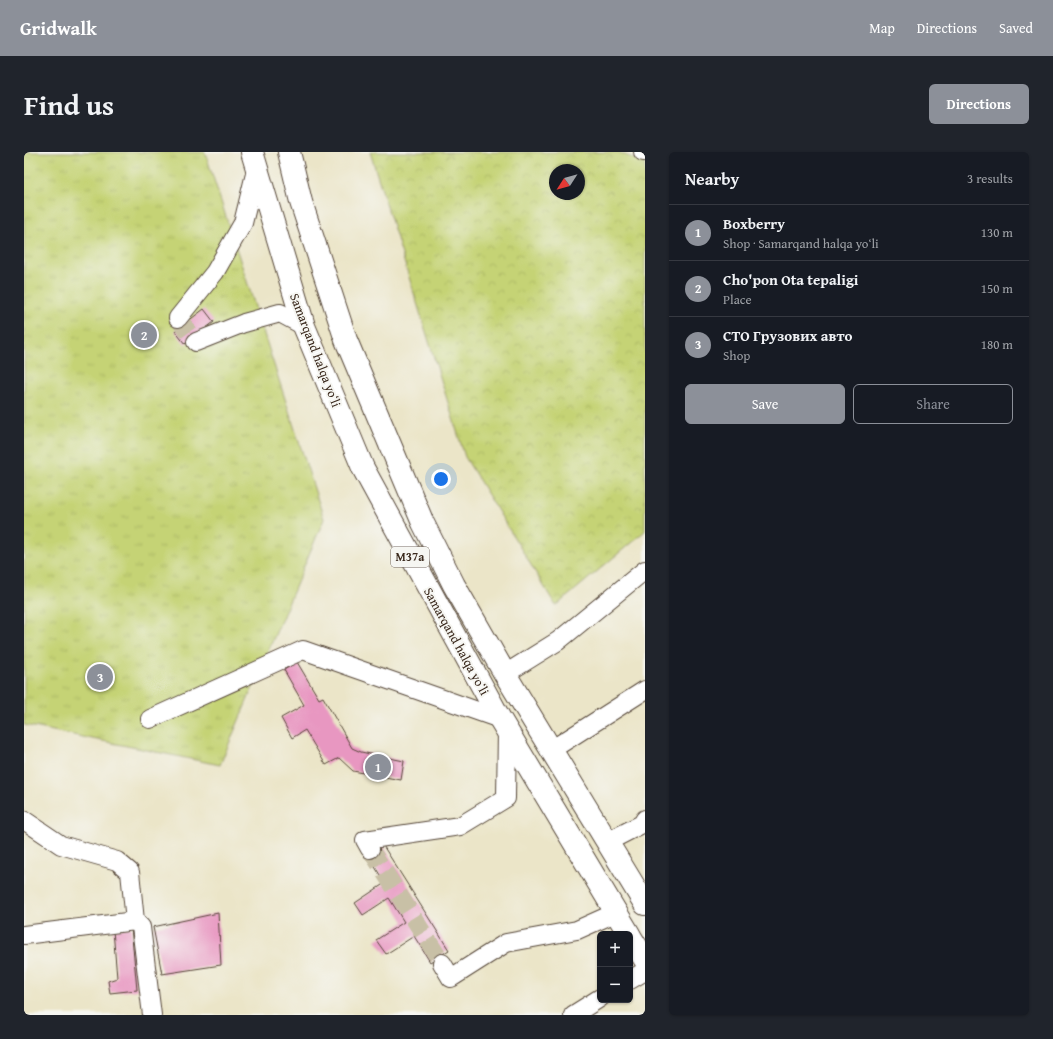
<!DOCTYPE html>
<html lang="en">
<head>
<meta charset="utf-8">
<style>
  :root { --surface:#171b24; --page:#20242c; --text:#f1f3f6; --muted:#9ea1a6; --line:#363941; --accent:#8c9099 }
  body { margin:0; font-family:"Gentium Book Plus",serif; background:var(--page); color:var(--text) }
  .controls { position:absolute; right:12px; bottom:12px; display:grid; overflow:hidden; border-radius:6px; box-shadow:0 1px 3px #0004 }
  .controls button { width:36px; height:36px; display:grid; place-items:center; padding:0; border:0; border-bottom:1px solid var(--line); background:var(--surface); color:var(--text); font:20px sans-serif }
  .compass { position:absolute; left:525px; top:12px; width:36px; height:36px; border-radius:50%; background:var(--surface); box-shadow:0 1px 3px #0004; rotate:234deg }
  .you { position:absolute; left:417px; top:327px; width:14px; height:14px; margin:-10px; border:3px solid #fff; border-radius:50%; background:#1a73e8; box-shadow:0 0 0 6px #1a73e833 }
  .badge { display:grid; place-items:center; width:26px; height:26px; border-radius:50%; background:var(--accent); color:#fff; font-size:13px; font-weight:700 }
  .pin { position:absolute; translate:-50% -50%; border:2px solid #fff; box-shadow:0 1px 4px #0006 }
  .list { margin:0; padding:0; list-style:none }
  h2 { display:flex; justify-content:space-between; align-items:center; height:52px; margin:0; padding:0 16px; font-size:17px }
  h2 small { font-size:13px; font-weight:400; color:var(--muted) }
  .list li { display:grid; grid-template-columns:26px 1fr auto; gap:12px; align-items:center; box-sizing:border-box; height:56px; padding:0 16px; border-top:1px solid var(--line) }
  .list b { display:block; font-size:15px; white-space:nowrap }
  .list p { margin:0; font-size:13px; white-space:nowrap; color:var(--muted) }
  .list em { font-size:13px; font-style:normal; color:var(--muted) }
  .actions { display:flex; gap:8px; padding:12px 16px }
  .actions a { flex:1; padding:9px 0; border:1px solid var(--accent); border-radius:6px; text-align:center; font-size:14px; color:var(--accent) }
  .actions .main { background:var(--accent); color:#fff }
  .map { position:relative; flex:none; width:621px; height:863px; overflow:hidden; border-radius:6px }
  header { display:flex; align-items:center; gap:24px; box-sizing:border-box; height:56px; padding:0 20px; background:var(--accent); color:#fff }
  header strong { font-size:19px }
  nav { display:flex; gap:22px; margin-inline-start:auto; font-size:14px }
  .intro { display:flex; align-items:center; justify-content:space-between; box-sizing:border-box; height:96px; padding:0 24px }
  h1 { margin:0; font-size:28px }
  .button { padding:10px 18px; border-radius:6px; background:var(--accent); color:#fff; font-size:14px; font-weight:700 }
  main { display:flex; gap:24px; padding:0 24px }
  aside { flex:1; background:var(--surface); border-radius:6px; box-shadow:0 1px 3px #0004 }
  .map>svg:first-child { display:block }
</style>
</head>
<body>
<header>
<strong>Gridwalk</strong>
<nav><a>Map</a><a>Directions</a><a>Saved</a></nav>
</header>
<div class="intro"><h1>Find us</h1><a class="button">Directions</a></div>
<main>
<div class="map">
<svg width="621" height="863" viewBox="0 0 621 863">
  <defs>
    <pattern id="grass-tufts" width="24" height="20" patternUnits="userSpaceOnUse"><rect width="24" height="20" fill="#c5d375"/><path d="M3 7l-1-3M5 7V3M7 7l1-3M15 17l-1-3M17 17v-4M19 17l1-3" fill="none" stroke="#aab565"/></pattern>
    <pattern id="park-crowns" width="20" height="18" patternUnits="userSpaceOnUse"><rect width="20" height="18" fill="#c5d375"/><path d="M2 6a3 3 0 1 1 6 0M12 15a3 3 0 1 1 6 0" fill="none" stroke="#aab565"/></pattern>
  </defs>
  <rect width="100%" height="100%" fill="#f6f6f2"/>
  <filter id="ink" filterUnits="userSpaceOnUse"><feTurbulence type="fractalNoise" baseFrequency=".025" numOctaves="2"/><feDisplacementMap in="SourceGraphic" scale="8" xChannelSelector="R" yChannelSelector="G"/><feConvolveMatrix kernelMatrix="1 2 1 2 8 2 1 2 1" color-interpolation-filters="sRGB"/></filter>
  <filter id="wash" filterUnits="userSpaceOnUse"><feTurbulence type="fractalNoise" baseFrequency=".012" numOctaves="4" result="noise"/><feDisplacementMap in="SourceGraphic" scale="16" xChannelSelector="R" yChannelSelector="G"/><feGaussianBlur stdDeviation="0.9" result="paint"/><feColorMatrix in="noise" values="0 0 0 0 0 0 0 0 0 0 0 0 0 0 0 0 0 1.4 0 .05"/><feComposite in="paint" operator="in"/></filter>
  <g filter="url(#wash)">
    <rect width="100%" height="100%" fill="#ebe5c8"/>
    <polygon fill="url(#grass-tufts)" stroke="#807e4a" points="0,0 181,0 300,367 196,613 0,573"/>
    <path fill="url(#park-crowns)" stroke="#807e4a" fill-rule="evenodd" d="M346 0H594L621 11V379L532 454 441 305ZM531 18H555V42H531Z"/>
    <g id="blocks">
      <g fill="#e897c1">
        <polygon points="180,157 190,170 161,192 151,179"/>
        <polygon points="273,510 295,547 299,545 328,596 337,600 380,609 377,628 329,619 315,606 302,613 281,578 268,586 257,566 280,553 260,518"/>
        <polygon points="358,692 425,798 406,810 390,784 362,802 352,788 380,770 365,746 339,763 331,751 361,731 343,702"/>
        <polygon points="194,761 197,813 138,822 129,775"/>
        <polygon points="107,775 113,838 86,841 84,829 93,826 89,778"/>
      </g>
    </g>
  </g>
  <g filter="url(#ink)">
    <use href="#blocks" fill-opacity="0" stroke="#554638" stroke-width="1"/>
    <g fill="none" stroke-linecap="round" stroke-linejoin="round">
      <g stroke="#c8c0a6" stroke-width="18" stroke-dasharray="18 9" stroke-linecap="butt">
        <polyline points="154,166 172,190"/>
        <polyline points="346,697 418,811"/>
      </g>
      <defs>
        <g id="minor">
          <polyline points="619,0 621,0"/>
          <polyline points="154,166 191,120 219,71 232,18"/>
          <polyline points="172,190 220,171 256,161 280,174"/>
          <polyline points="481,522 534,489 621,418"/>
          <polyline points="126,567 279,498 476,567"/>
          <polyline points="527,598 621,538"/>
          <polyline points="0,668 37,693 93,709 106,720 111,769"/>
          <polyline points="583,690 618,672 621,667"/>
          <polyline points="346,697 341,688 436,674 482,646 483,578"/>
          <polyline points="0,783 111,769 117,775 128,863"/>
          <polyline points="418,811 427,826 482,791 553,778 591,761"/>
          <polyline points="606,828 621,819"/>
          <polyline points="549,863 576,846"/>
        </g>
        <g id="highway">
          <polyline points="228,0 280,174 339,316 476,567 605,782"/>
          <polyline points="265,0 277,50 322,188 399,371 430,433 481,522 621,752"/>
          <polyline points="606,784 621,808"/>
        </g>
      </defs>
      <use href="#minor" stroke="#554638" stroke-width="20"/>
      <use href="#highway" stroke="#554638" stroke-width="24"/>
      <use href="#minor" stroke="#fff" stroke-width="18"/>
      <use href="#highway" stroke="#fff" stroke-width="22"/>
    </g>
  </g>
  <g text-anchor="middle" stroke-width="4" stroke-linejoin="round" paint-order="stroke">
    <rect fill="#f6f6f2" stroke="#73675e" stroke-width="1" x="367" y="395" width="38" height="20" rx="3"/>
    <g font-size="12" font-weight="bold" fill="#3b2a1e">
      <text x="386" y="409">M37a</text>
    </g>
    <g font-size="13" fill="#3b2a1e" stroke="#f6f6f2">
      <text transform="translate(292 198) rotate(69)" y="5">Samarqand halqa yoʻli</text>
      <text transform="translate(433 489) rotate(61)" y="5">Samarqand halqa yoʻli</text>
    </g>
  </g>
</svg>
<div class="controls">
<button>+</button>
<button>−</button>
</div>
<svg class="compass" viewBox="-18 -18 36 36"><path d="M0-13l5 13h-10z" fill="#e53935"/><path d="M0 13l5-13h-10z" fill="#9ea1a6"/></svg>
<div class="you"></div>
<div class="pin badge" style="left:354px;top:615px">1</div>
<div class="pin badge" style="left:120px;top:183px">2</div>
<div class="pin badge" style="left:76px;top:525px">3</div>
</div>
<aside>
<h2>Nearby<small>3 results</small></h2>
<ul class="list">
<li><span class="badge">1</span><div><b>Boxberry</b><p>Shop · Samarqand halqa yoʻli</p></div><em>130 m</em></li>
<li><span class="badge">2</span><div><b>Cho'pon Ota tepaligi</b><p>Place</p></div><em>150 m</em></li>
<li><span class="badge">3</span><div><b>СТО Грузових авто</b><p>Shop</p></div><em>180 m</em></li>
</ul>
<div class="actions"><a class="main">Save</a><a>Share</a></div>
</aside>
</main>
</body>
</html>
